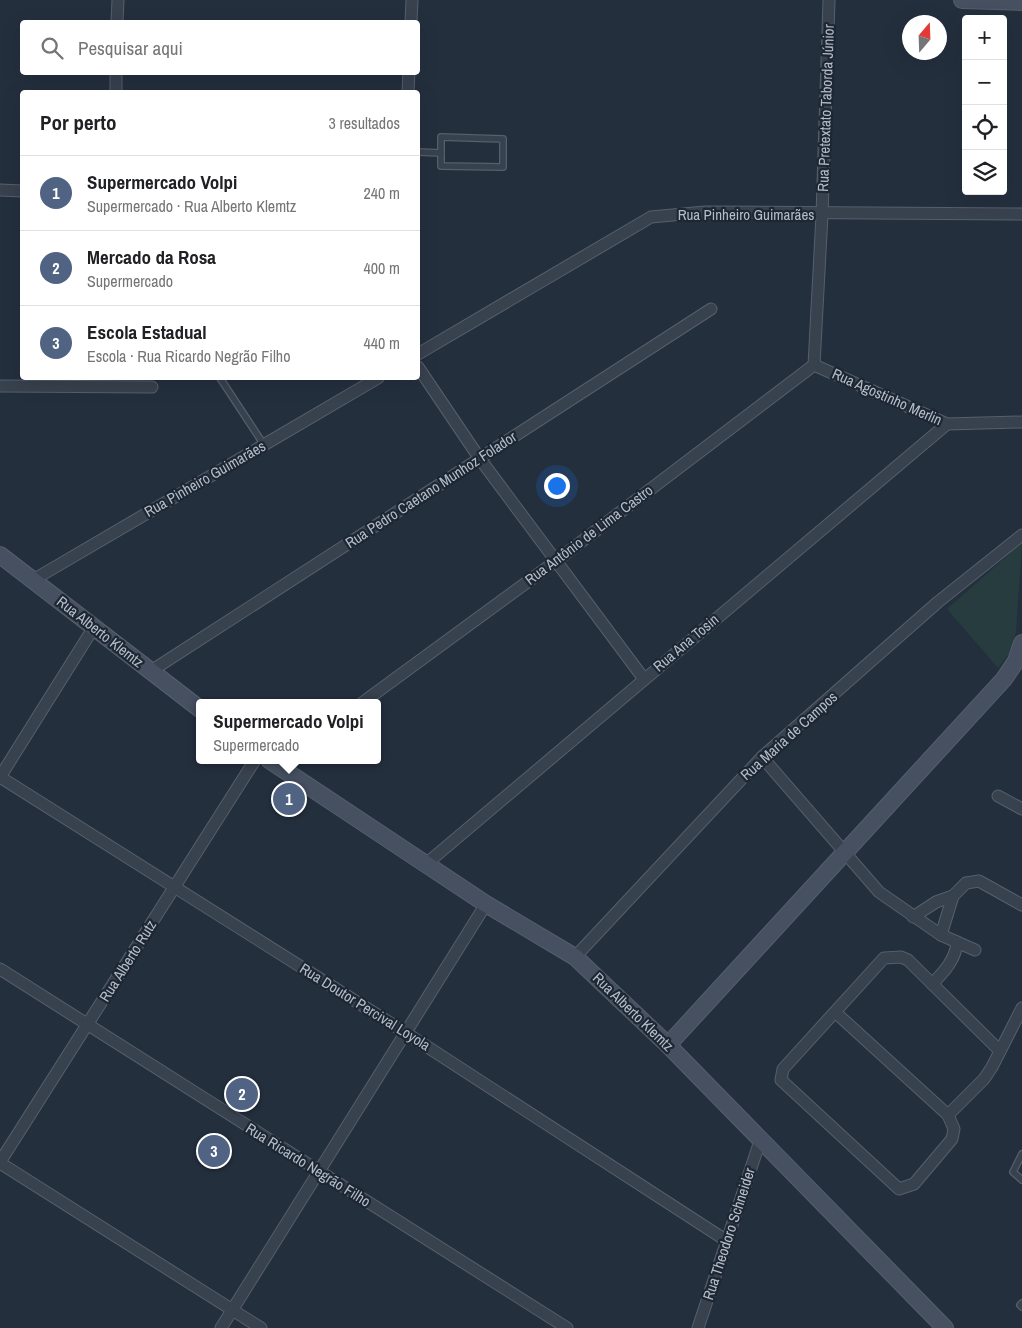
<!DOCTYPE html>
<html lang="pt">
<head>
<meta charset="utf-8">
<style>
  :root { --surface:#fff; --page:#f6f6f6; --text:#202124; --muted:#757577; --line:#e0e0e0; --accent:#506383 }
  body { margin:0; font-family:"Archivo Narrow",sans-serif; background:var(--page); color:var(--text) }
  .controls { position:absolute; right:15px; top:15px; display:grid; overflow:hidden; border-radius:5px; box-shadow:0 5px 20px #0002 }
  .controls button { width:45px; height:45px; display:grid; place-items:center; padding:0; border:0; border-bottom:1px solid var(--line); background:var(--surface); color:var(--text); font:25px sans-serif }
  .compass { position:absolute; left:902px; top:15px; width:45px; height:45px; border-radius:50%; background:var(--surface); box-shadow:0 5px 20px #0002; rotate:19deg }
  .you { position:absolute; left:556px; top:485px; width:18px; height:18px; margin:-12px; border:4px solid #fff; border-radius:50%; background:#1a73e8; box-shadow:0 0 0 8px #1a73e833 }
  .badge { display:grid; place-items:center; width:32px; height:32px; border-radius:50%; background:var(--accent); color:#fff; font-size:16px; font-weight:700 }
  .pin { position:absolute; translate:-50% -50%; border:2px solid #fff; box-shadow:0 1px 5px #0006 }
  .popup { position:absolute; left:196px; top:699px; width:185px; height:65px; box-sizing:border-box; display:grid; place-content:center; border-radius:5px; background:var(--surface); filter:drop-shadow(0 1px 4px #0005); font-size:16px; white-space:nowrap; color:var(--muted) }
  .popup b { font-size:19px; color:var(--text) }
  .popup::after { content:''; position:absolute; left:50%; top:100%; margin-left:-10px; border:10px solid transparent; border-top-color:var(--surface) }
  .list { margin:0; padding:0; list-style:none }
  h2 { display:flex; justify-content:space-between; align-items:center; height:65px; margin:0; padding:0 20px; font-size:21px }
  h2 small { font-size:16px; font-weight:400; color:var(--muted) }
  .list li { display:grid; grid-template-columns:32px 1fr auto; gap:15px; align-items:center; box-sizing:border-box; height:75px; padding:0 20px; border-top:1px solid var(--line) }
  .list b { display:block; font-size:19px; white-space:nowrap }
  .list p { margin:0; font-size:16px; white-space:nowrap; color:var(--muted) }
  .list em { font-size:16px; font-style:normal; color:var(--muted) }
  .icon { flex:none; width:28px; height:28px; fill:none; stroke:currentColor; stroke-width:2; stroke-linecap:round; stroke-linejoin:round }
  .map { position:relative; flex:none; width:1022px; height:1328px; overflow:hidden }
  .search { position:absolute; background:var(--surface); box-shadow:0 5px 20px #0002; left:20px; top:20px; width:400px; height:55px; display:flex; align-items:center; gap:12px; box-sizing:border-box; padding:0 18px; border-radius:5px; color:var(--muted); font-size:19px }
  .panel { position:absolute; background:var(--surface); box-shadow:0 5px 20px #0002; left:20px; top:90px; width:400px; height:290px; border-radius:5px }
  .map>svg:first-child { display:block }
</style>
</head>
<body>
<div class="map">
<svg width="1022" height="1328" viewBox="0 0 1022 1328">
  <rect width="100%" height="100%" fill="#242f3e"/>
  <polygon fill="#263c3f" points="1022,543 1016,632 1009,654 998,668 947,609"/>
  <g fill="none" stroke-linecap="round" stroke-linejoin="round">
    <defs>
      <g id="lane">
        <polygon points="441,137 503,139 503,167 441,166"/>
        <polyline points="418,152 441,153"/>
        <polyline points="220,378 264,445"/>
        <polyline points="1022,1154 1013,1172 1022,1180"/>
        <polyline points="1022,1303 1020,1305 1022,1307"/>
      </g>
      <g id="street">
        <polyline points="117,22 118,0"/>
        <polyline points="411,22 412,0"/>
        <polyline points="116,92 116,72"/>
        <polyline points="408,92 409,72"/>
        <polyline points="0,190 22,191"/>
        <polyline points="418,354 651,217 705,212 1022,214"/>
        <polyline points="814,365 822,215 829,0"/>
        <polyline points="814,365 947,424 1022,422"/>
        <polyline points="418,367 480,459 644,679"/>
        <polyline points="0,386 152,387"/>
        <polyline points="33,580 378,378"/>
        <polyline points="151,671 711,309"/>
        <polyline points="362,703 556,561 814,365"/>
        <polyline points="762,757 879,892 941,935 975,950"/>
        <polyline points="0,777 406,1033 727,1241"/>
        <polyline points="0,777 94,627"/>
        <polyline points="998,796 1022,809"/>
        <polyline points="426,864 947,424"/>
        <polyline points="913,917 936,902 953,896 966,883 979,881 1022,905"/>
        <polyline points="941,935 953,896"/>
        <polyline points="575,957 762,757 938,602 1022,535"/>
        <polyline points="0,969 567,1328"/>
        <path d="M932 984C944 972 956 959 957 942"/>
        <polyline points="835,1012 948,1115 954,1129 952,1139 914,1184 899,1189 781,1080 783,1069 884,958 901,957 908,960 1000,1051"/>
        <polyline points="948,1115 984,1079 992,1067 1022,1008"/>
        <polyline points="0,1162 255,760"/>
        <polyline points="0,1163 261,1328"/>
        <polyline points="221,1328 486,904"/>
        <polyline points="698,1328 760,1141"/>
      </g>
      <g id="secondary">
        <polyline points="962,0 1022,2"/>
        <polyline points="0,555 200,709"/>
        <polyline points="269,760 486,904 575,957 668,1045 945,1328"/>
        <polyline points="668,1045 1004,679 1016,661 1022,643"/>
      </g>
    </defs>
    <use href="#lane" stroke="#565f6c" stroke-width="8"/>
    <use href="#street" stroke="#565f6c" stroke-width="13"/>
    <use href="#secondary" stroke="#565f6c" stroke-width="18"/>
    <use href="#lane" stroke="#38414e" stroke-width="5.5"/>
    <use href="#street" stroke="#38414e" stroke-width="11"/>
    <use href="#secondary" stroke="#465061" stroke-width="16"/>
  </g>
  <g text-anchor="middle" stroke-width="4.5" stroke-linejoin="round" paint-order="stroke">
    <g font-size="15" fill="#b4bcc9" stroke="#1d2633">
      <text transform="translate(826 108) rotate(-88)" y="5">Rua Pretextato Taborda Júnior</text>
      <text x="746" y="220">Rua Pinheiro Guimarães</text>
      <text transform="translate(887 397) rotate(24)" y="5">Rua Agostinho Merlin</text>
      <text transform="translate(205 479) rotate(-30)" y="5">Rua Pinheiro Guimarães</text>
      <text transform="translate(431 490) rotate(-33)" y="5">Rua Pedro Caetano Munhoz Folador</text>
      <text transform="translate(589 535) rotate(-37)" y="5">Rua Antônio de Lima Castro</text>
      <text transform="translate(100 632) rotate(38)" y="5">Rua Alberto Klemtz</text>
      <text transform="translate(686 643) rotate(-40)" y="5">Rua Ana Tosin</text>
      <text transform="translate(789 736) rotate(-42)" y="5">Rua Maria de Campos</text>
      <text transform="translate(128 961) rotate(-58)" y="5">Rua Alberto Rutz</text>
      <text transform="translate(365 1007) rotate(32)" y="5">Rua Doutor Percival Loyola</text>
      <text transform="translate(633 1012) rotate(44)" y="5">Rua Alberto Klemtz</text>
      <text transform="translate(308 1165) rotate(32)" y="5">Rua Ricardo Negrão Filho</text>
      <text transform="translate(729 1234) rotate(-72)" y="5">Rua Theodoro Schneider</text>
    </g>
  </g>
</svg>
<div class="controls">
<button>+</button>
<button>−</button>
<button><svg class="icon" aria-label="locate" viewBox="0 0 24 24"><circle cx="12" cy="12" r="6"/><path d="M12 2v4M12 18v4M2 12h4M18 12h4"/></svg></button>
<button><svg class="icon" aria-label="layers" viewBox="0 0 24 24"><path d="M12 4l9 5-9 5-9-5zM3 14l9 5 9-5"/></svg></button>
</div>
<svg class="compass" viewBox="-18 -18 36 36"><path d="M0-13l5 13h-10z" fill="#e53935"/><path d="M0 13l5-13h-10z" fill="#757577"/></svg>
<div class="you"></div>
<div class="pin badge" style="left:289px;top:799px">1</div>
<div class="popup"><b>Supermercado Volpi</b>Supermercado</div>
<div class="pin badge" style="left:242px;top:1094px">2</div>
<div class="pin badge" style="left:214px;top:1151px">3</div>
<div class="search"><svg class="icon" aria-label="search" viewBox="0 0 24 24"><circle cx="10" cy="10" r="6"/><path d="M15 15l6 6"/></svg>Pesquisar aqui</div>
<section class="panel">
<h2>Por perto<small>3 resultados</small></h2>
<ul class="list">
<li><span class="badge">1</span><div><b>Supermercado Volpi</b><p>Supermercado · Rua Alberto Klemtz</p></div><em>240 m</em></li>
<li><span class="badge">2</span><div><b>Mercado da Rosa</b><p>Supermercado</p></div><em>400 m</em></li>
<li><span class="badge">3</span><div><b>Escola Estadual</b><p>Escola · Rua Ricardo Negrão Filho</p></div><em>440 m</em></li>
</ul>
</section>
</div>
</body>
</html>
